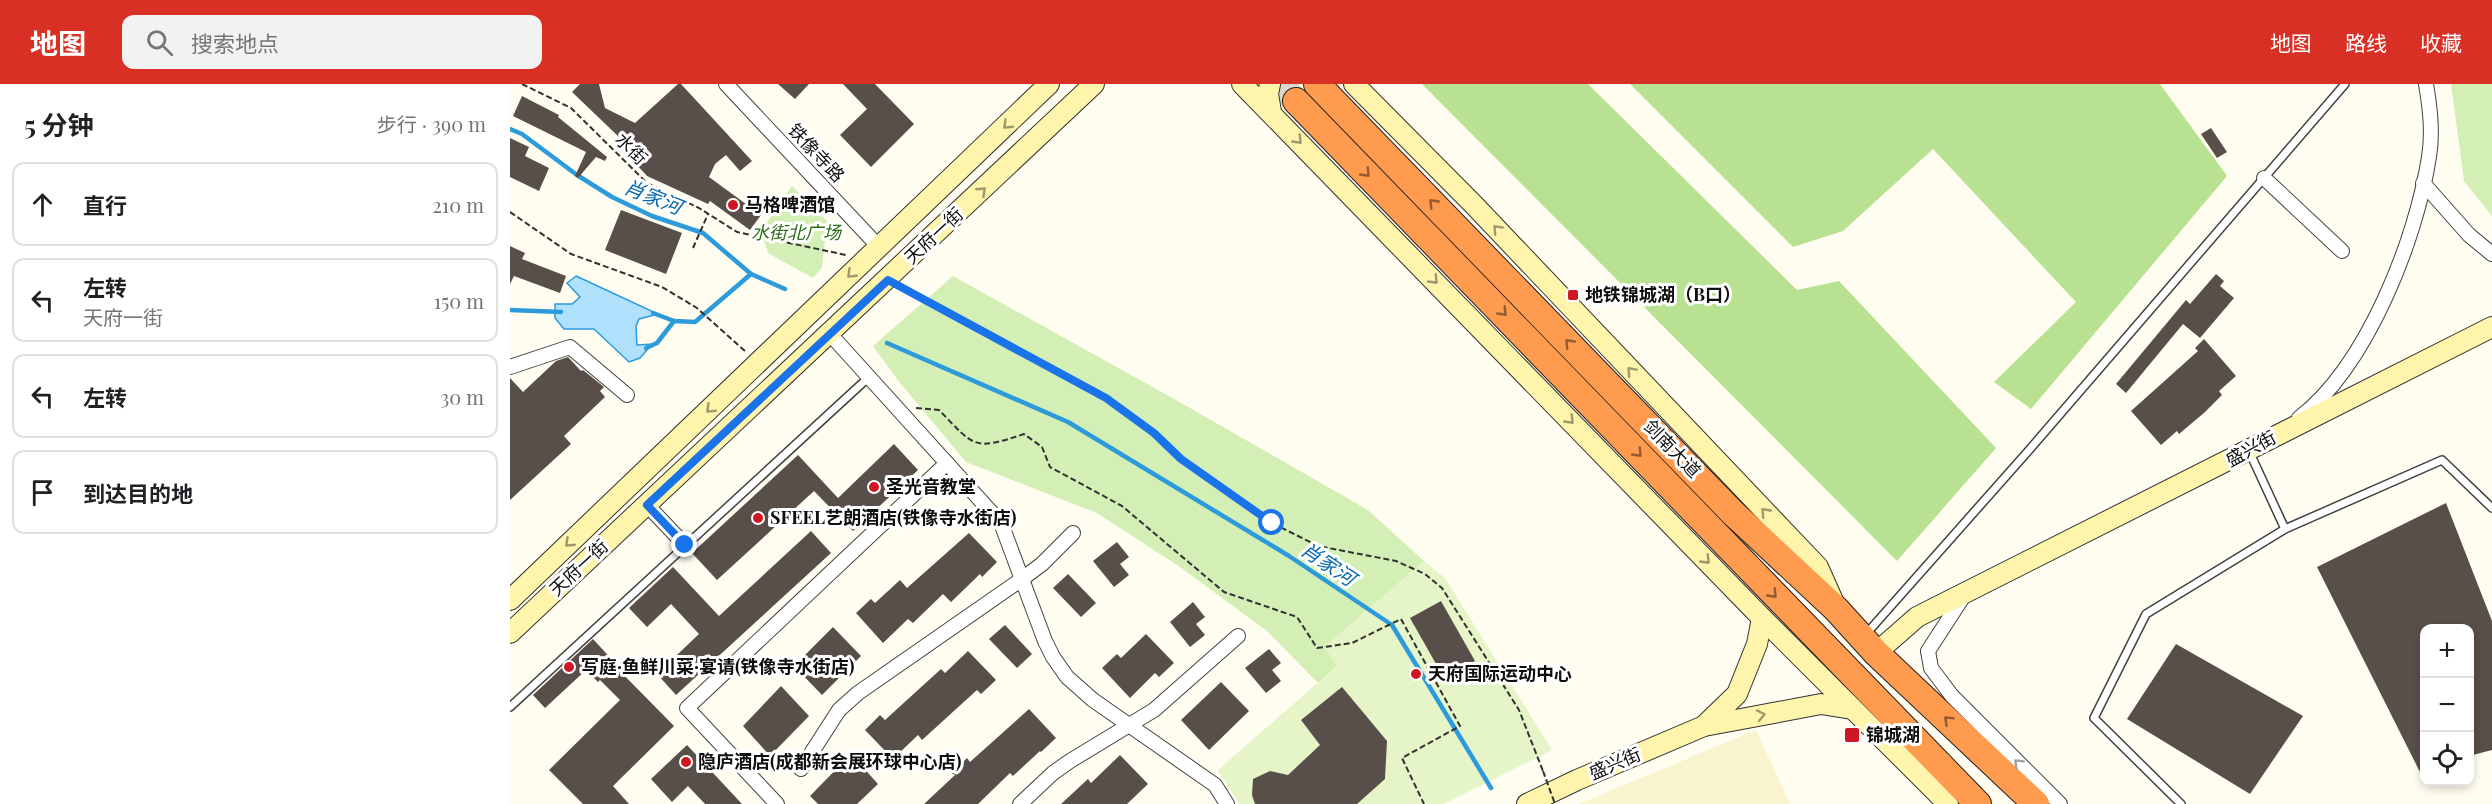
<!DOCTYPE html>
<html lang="zh">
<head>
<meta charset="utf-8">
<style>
  :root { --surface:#fff; --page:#f2f2f2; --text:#202124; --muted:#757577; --line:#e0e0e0; --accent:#d93025 }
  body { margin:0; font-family:"Playfair Display","Noto Sans SC",serif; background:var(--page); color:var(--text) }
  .controls { position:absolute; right:18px; bottom:18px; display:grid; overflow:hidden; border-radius:12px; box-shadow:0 3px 9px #0003 }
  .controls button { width:54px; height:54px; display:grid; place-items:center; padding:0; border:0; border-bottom:2px solid var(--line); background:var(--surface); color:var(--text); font:30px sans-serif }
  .stop { position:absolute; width:18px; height:18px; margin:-14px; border:4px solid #1a73e8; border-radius:50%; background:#fff }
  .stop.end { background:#1a73e8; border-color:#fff; box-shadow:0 2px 6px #0008 }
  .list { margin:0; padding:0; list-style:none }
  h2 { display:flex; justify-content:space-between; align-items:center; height:78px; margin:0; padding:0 24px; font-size:26px }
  h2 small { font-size:20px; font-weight:400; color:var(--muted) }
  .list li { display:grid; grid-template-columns:39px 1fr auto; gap:18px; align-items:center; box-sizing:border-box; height:84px; margin:0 12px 12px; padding:0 12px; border:2px solid var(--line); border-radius:12px }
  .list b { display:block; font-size:22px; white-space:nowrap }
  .list p { margin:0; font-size:20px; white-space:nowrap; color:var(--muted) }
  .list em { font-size:20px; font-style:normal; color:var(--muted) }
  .icon { flex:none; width:33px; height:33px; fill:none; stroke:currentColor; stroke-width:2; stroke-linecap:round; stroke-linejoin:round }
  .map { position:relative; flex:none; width:1982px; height:720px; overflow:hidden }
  header { display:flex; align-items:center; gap:36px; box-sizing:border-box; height:84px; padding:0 30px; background:var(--accent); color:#fff }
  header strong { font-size:28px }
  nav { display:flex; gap:33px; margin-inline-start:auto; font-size:21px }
  .search { width:420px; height:54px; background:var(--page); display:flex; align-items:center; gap:15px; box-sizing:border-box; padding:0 21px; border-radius:12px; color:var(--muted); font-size:22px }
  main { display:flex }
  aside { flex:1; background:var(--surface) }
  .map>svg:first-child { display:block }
</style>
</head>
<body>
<header>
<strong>地图</strong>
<div class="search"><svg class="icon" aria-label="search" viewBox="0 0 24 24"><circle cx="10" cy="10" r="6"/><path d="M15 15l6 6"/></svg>搜索地点</div>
<nav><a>地图</a><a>路线</a><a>收藏</a></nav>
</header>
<main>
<aside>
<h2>5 分钟<small>步行 · 390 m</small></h2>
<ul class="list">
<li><svg class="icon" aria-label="ahead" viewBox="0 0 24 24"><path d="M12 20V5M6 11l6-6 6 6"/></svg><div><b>直行</b></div><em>210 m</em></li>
<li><svg class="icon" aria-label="left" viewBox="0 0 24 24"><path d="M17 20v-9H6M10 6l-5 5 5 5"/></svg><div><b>左转</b><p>天府一街</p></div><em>150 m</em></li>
<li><svg class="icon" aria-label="left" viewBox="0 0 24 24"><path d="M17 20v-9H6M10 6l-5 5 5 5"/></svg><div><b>左转</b></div><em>30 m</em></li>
<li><svg class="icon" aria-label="arrive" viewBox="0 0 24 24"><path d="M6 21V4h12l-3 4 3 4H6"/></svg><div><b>到达目的地</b></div></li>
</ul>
</aside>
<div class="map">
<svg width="1982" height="720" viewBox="0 0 1982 720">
  <rect width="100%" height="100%" fill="#fffcf0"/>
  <polygon fill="#f9f4cd" points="1246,646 1280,720 1069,720"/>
  <g fill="#d4efb5">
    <polygon points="1941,0 1982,0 1982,132 1954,97"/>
    <polygon points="282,102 317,137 312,183 303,194 258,169 251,147"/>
    <polygon points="443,192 666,316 858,426 914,477 815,563 827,582 808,599 757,547 670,483 587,429 456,378 387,295 363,262"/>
  </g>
  <g fill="#b8e192">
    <polygon points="912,0 1078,0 1287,206 1329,197 1486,364 1387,477"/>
    <polygon points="1120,0 1650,0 1717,92 1521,325 1484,298 1566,218 1423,65 1333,147 1283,163"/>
  </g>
  <polygon fill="#e6f5c8" points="914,477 935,494 1042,666 934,720 729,720 708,686 827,582 815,563"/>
  <polygon fill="#afe1fd" stroke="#2d9adc" stroke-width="1.5" points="66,192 148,230 129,235 126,242 127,261 142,260 130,274 119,278 84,245 54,245 45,234 45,220 62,220 70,213 57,199"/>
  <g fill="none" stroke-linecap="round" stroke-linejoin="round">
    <g stroke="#2d9adc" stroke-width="4.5">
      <polyline points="0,45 12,50 67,91 102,113 142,132 193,149 241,190 275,205"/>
      <polyline points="0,226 51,228"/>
      <polyline points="143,229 164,237 185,238 241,190"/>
      <polyline points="377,259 558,338 779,472 882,541 981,704"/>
      <polyline points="136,264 147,259 164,237"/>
    </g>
  </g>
  <g fill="#594f4a">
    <polygon points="70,0 89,0 95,24 125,39 168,0 171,0 242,77 230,87 216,71 205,80 199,93 251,131 240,146 200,117 198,120 137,92 105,57 109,53 62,8"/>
    <polygon points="268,0 299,0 285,15"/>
    <polygon points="333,0 365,0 404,40 361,83 330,51 357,25"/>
    <polygon points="12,12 49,31 48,33 97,73 95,77 86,73 68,94 65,92 76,68 3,32"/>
    <polygon points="1701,44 1717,68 1707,74 1691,50"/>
    <polygon points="0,54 19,63 15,72 39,84 29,107 0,93"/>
    <polygon points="111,126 172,149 156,190 95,166"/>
    <polygon points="0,162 15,169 12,175 56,192 50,209 4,192 0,200"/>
    <polygon points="1706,190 1714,197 1710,202 1724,214 1690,254 1673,240 1616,309 1606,300 1676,216 1680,220"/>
    <polygon points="1694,255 1726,292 1709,307 1712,311 1695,328 1669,350 1667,347 1651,361 1621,327 1688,267 1685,264"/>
    <polygon points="58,273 71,287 73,286 94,303 90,307 95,313 54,352 61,360 0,416 0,294 13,308 46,277"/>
    <polygon points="384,360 408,386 343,447 304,407 207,496 182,469 288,371 328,414"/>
    <polygon points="1936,419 1982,537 1982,666 1959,672 1959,544 1914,544 1914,696 1807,483"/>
    <polygon points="301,447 321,469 166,611 147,590 189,550 161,520 137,543 119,524 163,483 209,532"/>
    <polygon points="459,449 487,478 472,493 470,490 441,518 433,510 403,539 398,535 373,559 346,529 361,515 365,519 390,496 397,504"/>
    <polygon points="607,458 619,473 610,480 619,491 604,503 583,477"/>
    <polygon points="558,490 586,519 571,533 543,504"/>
    <polygon points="931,517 965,577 934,594 900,534"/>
    <polygon points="683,518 695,533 686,540 695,551 680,563 660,538"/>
    <polygon points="495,541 522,570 507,584 479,555"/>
    <polygon points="323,543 351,572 312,611 284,582"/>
    <polygon points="636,550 664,579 649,593 645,589 620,614 592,584 607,570 611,574"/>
    <polygon points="83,555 106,580 105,582 164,642 103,702 119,720 73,720 39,686 110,616 90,596 88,598 76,586 35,624 23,611"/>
    <polygon points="1666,560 1793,632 1740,710 1617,635"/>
    <polygon points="759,565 771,579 762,586 771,597 756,609 735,584"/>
    <polygon points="458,567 486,596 471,610 467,606 412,656 408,651 383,675 355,646 370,631 375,636 431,585 435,589"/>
    <polygon points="711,598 739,627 699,666 671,636"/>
    <polygon points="271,602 299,632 260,672 233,642"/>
    <polygon points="832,603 877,657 875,695 847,720 745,720 742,711 743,695 760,687 778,691 810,661 791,636"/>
    <polygon points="519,625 546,654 531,668 530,667 503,692 500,689 468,720 414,720 445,691 442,689 457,674 460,678"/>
    <polygon points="177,661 232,720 195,720 178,702 162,718 141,695"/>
    <polygon points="341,670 368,700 347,720 308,720 300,712"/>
    <polygon points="610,671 638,700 617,720 551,720 578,695 581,699"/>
  </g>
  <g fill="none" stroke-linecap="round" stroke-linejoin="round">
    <polyline stroke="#dbd8ce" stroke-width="26" stroke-dasharray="26 13" stroke-linecap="butt" points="770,0 786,17"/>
    <defs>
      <g id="lane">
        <polyline points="1739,367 1775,445"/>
        <polyline points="1357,549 1520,365 1835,0"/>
        <polyline points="0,623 359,293"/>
        <polyline points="1671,720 1584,634 1636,530 1775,445 1932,376 1982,424"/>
      </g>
      <g id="street">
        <polyline points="216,0 369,163"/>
        <polyline points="1754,94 1832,167"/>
        <polyline points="1913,99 1959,151 1982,170"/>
        <polyline points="320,250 491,439 535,557 543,573 557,593 583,616 705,701 717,720"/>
        <polyline points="0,283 60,263 117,311"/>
        <path d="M1789 334C1857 282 1906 156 1919 73 1923 48 1920 24 1916 0"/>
        <polyline points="137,421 175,461"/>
        <polyline points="1455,510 1418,567 1421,584 1442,612 1550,720"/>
        <polyline points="291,685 329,626 348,609 512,495 532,480 563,449"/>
        <polyline points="267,720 177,624 437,379"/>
        <polyline points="510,720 543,689 560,677 644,626 728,552"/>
      </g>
      <g id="secondary">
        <polyline points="732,0 1252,534 1438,720"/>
        <polyline points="760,0 758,10 761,28"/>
        <polyline points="844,0 964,121 1308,483 1324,519"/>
        <polyline points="0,516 539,0"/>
        <polyline points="0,549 584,0"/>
        <polyline points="1366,569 1407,533 1982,243"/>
        <polyline points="1194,642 1227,610 1247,560 1252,534"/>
        <polyline points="1017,720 1067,696 1194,642 1311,620 1342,625"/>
      </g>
      <g id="highway">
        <polyline points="807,0 1223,429 1326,525 1366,569 1526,720"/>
        <polyline points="786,17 1468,720"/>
      </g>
    </defs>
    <use href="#lane" stroke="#424242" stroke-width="10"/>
    <use href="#street" stroke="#424242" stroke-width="16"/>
    <use href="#secondary" stroke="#313131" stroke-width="22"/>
    <use href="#highway" stroke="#202020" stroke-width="28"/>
    <g stroke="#313131" stroke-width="2" stroke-dasharray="6 3" stroke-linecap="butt">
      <polyline points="12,0 61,24 137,99 189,124 227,148 336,171"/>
      <polyline points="0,128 61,170 152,203 187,224 235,267"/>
      <polyline points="183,164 198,130"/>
      <polyline points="392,204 596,313 644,349 671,375 762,439 808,462 886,477 915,490 932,504 1009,626 1033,687"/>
      <path d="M406 324 429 326C465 363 463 367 514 350L532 363 540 383 612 422 714 508 787 533 807 564 842 559 891 535 950 642 892 674 914 720"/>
    </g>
    <use href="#lane" stroke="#fff" stroke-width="7"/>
    <use href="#street" stroke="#fff" stroke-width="14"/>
    <use href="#secondary" stroke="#fff4ab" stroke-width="20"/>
    <use href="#highway" stroke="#ff9b4e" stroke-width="26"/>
    <polyline stroke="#313131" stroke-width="2" stroke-dasharray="6 3" stroke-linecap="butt" points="1033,687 1045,720"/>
  </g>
  <defs><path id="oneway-chevron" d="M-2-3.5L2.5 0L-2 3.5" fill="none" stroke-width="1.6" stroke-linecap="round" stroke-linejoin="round" transform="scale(1.5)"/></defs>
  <g stroke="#9f986d">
    <use href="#oneway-chevron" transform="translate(497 41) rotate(136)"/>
    <use href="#oneway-chevron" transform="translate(788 56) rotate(46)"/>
    <use href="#oneway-chevron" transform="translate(472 107) rotate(-43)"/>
    <use href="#oneway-chevron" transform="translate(987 145) rotate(-133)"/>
    <use href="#oneway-chevron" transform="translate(341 190) rotate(136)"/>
    <use href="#oneway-chevron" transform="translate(924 196) rotate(46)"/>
    <use href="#oneway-chevron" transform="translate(1121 287) rotate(-133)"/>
    <use href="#oneway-chevron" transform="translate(200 325) rotate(136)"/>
    <use href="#oneway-chevron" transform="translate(1060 336) rotate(46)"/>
    <use href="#oneway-chevron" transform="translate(1255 428) rotate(-134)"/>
    <use href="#oneway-chevron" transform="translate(59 459) rotate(136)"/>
    <use href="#oneway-chevron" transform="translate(1196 476) rotate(46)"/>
    <use href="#oneway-chevron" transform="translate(1251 631) rotate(-12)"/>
  </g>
  <g stroke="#935c32">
    <use href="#oneway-chevron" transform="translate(856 89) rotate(46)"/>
    <use href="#oneway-chevron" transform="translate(923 119) rotate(-134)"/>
    <use href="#oneway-chevron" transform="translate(993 228) rotate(46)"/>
    <use href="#oneway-chevron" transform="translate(1059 259) rotate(-134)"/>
    <use href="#oneway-chevron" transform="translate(1128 369) rotate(46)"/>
    <use href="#oneway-chevron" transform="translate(1263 510) rotate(46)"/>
    <use href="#oneway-chevron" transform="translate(1438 636) rotate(-137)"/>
  </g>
  <use stroke="#9f9f9f" href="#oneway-chevron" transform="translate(1508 679) rotate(-135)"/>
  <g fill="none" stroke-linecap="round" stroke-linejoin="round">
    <polyline stroke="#1a73e8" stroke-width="8" points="175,461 137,421 378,196 596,314 644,349 671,375 762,439"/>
  </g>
  <g fill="#cf1723" stroke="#fff" stroke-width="2">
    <circle cx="223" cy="121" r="6"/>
    <rect x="1057" y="205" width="12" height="12" rx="3"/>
    <circle cx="364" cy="403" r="6"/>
    <circle cx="248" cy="434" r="6"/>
    <circle cx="59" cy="583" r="6"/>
    <circle cx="906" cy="590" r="6"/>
    <rect x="1334" y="643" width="16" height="16" rx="3"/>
    <circle cx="176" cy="678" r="6"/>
  </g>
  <g text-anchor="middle" stroke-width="6" stroke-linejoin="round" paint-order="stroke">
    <g font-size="18" fill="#0f0f0f" stroke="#fff">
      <text transform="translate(121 65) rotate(45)" y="6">水街</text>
      <text transform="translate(306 69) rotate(47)" y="6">铁像寺路</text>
      <text transform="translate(424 152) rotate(-43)" y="6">天府一街</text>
      <text transform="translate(1162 365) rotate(46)" y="6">剑南大道</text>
      <text transform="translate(1741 365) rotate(-29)" y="6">盛兴街</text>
      <text transform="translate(69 484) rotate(-43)" y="6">天府一街</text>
      <text transform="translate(1105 680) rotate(-23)" y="6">盛兴街</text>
    </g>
    <g font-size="18" font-weight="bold" fill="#0f0f0f" stroke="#fff" text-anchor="start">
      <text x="235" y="127">马格啤酒馆</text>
      <text x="1075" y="217">地铁锦城湖（B口）</text>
      <text x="376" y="409">圣光音教堂</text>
      <text x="260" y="440">SFEEL艺朗酒店(铁像寺水街店)</text>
      <text x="71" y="589">写庭·鱼鲜川菜·宴请(铁像寺水街店)</text>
      <text x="918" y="596">天府国际运动中心</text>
      <text x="1356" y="657">锦城湖</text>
      <text x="188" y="684">隐庐酒店(成都新会展环球中心店)</text>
    </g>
    <g font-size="18" font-style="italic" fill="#2b6e17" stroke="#fff">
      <text x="286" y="155">水街北广场</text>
    </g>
    <g font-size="20" font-style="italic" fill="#096aaf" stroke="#fff">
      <text transform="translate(143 113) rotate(22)" y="7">肖家河</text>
      <text transform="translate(818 480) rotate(34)" y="7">肖家河</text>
    </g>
  </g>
</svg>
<div class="controls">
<button>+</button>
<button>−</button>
<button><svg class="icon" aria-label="locate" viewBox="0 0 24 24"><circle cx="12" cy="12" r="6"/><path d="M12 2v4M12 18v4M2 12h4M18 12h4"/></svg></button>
</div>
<div class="stop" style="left:762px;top:439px"></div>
<div class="stop end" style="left:175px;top:461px"></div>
</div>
</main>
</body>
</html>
